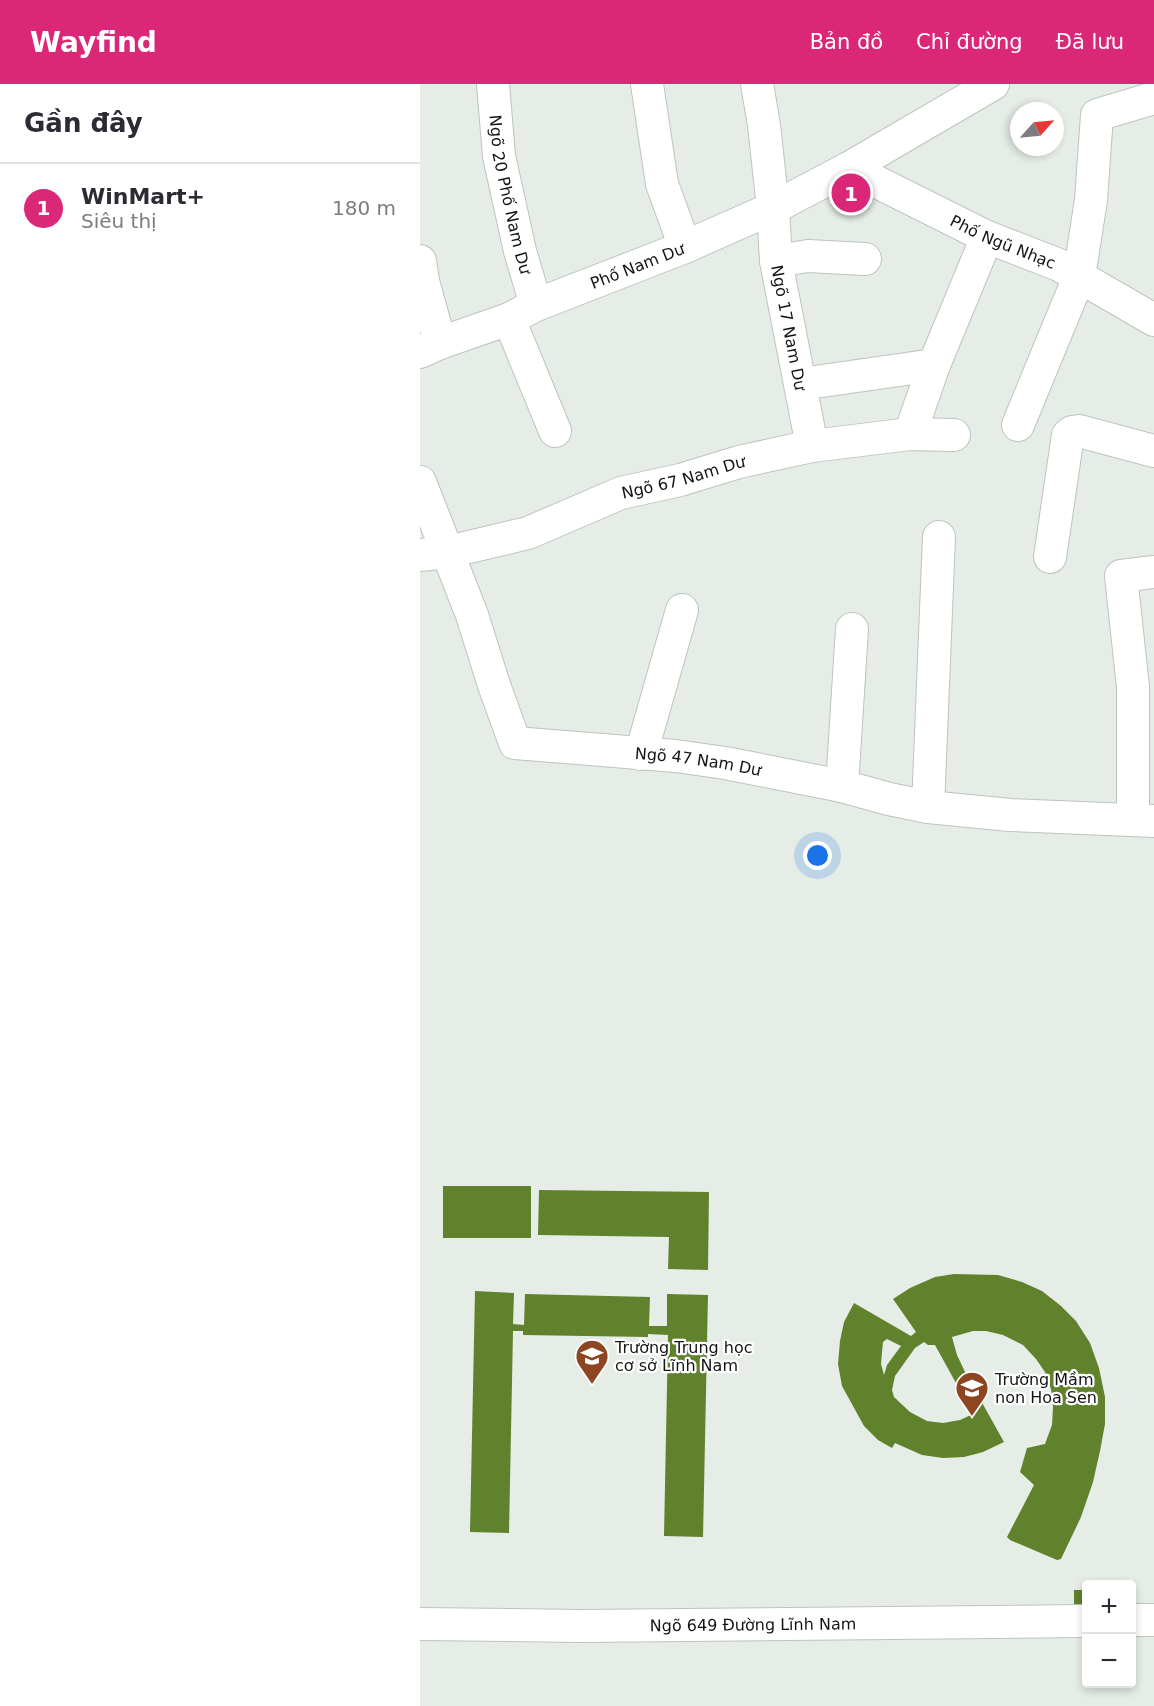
<!DOCTYPE html>
<html lang="vi">
<head>
<meta charset="utf-8">
<style>
  :root { --surface:#fff; --page:#f7f7f7; --text:#2b2b33; --muted:#7c7c81; --line:#e1e1e2; --accent:#db2777 }
  body { margin:0; font-family:"DejaVu Sans",sans-serif; background:var(--page); color:var(--text) }
  .controls { position:absolute; right:18px; bottom:18px; display:grid; overflow:hidden; border-radius:6px; box-shadow:0 3px 9px #0003 }
  .controls button { width:54px; height:54px; display:grid; place-items:center; padding:0; border:0; border-bottom:2px solid var(--line); background:var(--surface); color:var(--text); font:30px sans-serif }
  .compass { position:absolute; left:590px; top:18px; width:54px; height:54px; border-radius:50%; background:var(--surface); box-shadow:0 3px 9px #0003; rotate:63deg }
  .you { position:absolute; left:398px; top:772px; width:21px; height:21px; margin:-15px; border:4px solid #fff; border-radius:50%; background:#1a73e8; box-shadow:0 0 0 9px #1a73e833 }
  .badge { display:grid; place-items:center; width:39px; height:39px; border-radius:50%; background:var(--accent); color:#fff; font-size:20px; font-weight:700 }
  .pin { position:absolute; translate:-50% -50%; border:3px solid #fff; box-shadow:0 2px 6px #0006 }
  .list { margin:0; padding:0; list-style:none }
  h2 { display:flex; justify-content:space-between; align-items:center; height:78px; margin:0; padding:0 24px; font-size:26px }
  h2 small { font-size:20px; font-weight:400; color:var(--muted) }
  .list li { display:grid; grid-template-columns:39px 1fr auto; gap:18px; align-items:center; box-sizing:border-box; height:90px; padding:0 24px; border-top:2px solid var(--line) }
  .list b { display:block; font-size:22px; white-space:nowrap }
  .list p { margin:0; font-size:20px; white-space:nowrap; color:var(--muted) }
  .list em { font-size:20px; font-style:normal; color:var(--muted) }
  .map { position:relative; flex:none; width:734px; height:1622px; overflow:hidden }
  header { display:flex; align-items:center; gap:36px; box-sizing:border-box; height:84px; padding:0 30px; background:var(--accent); color:#fff }
  header strong { font-size:28px }
  nav { display:flex; gap:33px; margin-inline-start:auto; font-size:21px }
  main { display:flex }
  aside { flex:1; background:var(--surface) }
  .map>svg:first-child { display:block }
</style>
</head>
<body>
<header>
<strong>Wayfind</strong>
<nav><a>Bản đồ</a><a>Chỉ đường</a><a>Đã lưu</a></nav>
</header>
<main>
<aside>
<h2>Gần đây<small></small></h2>
<ul class="list">
<li><span class="badge">1</span><div><b>WinMart+</b><p>Siêu thị</p></div><em>180 m</em></li>
</ul>
</aside>
<div class="map">
<svg width="734" height="1622" viewBox="0 0 734 1622">
  <rect width="100%" height="100%" fill="#e5ede6"/>
  <g fill="#60822d" fill-rule="evenodd">
    <rect x="23" y="1102" width="88" height="52"/>
    <polygon points="119,1106 289,1108 288,1186 248,1185 249,1153 118,1151"/>
    <path d="M534 1190 578 1191 602 1198 622 1207 641 1222 656 1237 670 1259 679 1284 685 1313V1340L680 1367 673 1398 661 1433 641 1475 637 1476 590 1456 587 1453 614 1401 600 1388 607 1364 625 1360 632 1341 633 1323 631 1305 625 1288 616 1275 603 1261 583 1251 566 1247H553L532 1253 537 1271 546 1290 584 1358 563 1368 544 1373 523 1374 502 1371 475 1359 472 1364 458 1356 444 1342 422 1302 418 1280 420 1257 424 1238 434 1219 491 1252 496 1248 473 1215 490 1204 515 1193ZM467 1255 481 1262 467 1281 464 1291 461 1280 462 1268 463 1258ZM504 1258 508 1261H515L553 1330 540 1336 523 1339 507 1337 490 1328 474 1313 472 1306 475 1292 495 1264Z"/>
    <polygon points="55,1207 94,1209 93,1240 104,1241 105,1210 230,1213 229,1242 247,1242 247,1210 288,1211 283,1453 244,1452 248,1251 228,1250 228,1253 103,1251 103,1247 93,1247 89,1449 50,1448"/>
    <polygon points="654,1506 666,1506 666,1525 654,1524"/>
  </g>
  <g fill="none" stroke-linecap="round" stroke-linejoin="round">
    <defs>
      <g id="minor">
        <path id="s1" d="M73 0 79 72 100 167 116 221"/>
        <polyline points="227,0 242,100 265,163"/>
        <path id="s2" d="M337 0 344 41 353 124 356 177 392 362"/>
        <path id="s3" d="M429 84 567 153 639 181 734 236"/>
        <polyline points="0,177 3,197 20,259"/>
        <polyline points="356,177 388,172 445,175"/>
        <polyline points="89,235 135,347"/>
        <path id="s4" d="M0 268 20 259 89 235 116 221 265 163 353 124 429 84 573 0"/>
        <polyline points="381,300 514,281"/>
        <polyline points="598,341 659,193 671,116 677,31 734,14"/>
        <polyline points="490,350 514,281 567,153"/>
        <path id="s5" d="M0 398 52 531 74 601 95 659 256 672 305 679 422 702 469 715 508 723 590 731 734 737"/>
        <path id="s6" d="M0 471 28 468 108 449 201 409 260 396 319 378 392 362 490 350 534 351"/>
        <polyline points="630,473 648,351 652,348 659,347 734,367"/>
        <polyline points="221,670 262,526"/>
        <polyline points="422,702 432,545"/>
        <polyline points="508,723 519,453"/>
        <polyline points="713,736 713,603 701,492 734,488"/>
        <polyline points="712,1536 734,1536"/>
        <path id="s7" d="M0 1540 162 1542 666 1537"/>
      </g>
    </defs>
    <use href="#minor" stroke="#bdc4be" stroke-width="34"/>
    <use href="#minor" stroke="#fff" stroke-width="32"/>
  </g>
  <defs>
    <symbol id="school-pin" viewBox="-11 -11 22 30"><path d="M0 17L-7.5 6A9.5 9.5 0 1 1 7.5 6Z" fill="#8d4621" stroke="#fff"/><path d="M0-5L7-2L0 1L-7-2ZM-4 1L0 2.5L4 1V4Q0 6-4 4Z" fill="#fff"/></symbol>
  </defs>
  <g fill-rule="evenodd">
    <use href="#school-pin" x="153" y="1253" width="38" height="52"/>
    <use href="#school-pin" x="533" y="1285" width="38" height="52"/>
  </g>
  <g text-anchor="middle" stroke-width="4.5" stroke-linejoin="round" paint-order="stroke">
    <g font-size="16" fill="#131513" stroke="#fff">
      <text dy="6" stroke="none"><textPath href="#s1" startOffset="112">Ngõ 20 Phố Nam Dư</textPath></text>
      <text dy="6" stroke="none"><textPath href="#s3" startOffset="171">Phố Ngũ Nhạc</textPath></text>
      <text dy="6" stroke="none"><textPath href="#s4" startOffset="234">Phố Nam Dư</textPath></text>
      <text dy="6" stroke="none"><textPath href="#s2" startOffset="246">Ngõ 17 Nam Dư</textPath></text>
      <text dy="6" stroke="none"><textPath href="#s6" startOffset="276">Ngõ 67 Nam Dư</textPath></text>
      <text dy="6" stroke="none"><textPath href="#s5" startOffset="462">Ngõ 47 Nam Dư</textPath></text>
      <text dy="6" stroke="none"><textPath href="#s7" startOffset="333">Ngõ 649 Đường Lĩnh Nam</textPath></text>
    </g>
    <g font-size="16" fill="#131513" stroke="#fff" text-anchor="start">
      <text x="195" y="1269">Trường Trung học<tspan x="195" dy="18">cơ sở Lĩnh Nam</tspan></text>
      <text x="575" y="1301">Trường Mầm<tspan x="575" dy="18">non Hoa Sen</tspan></text>
    </g>
  </g>
</svg>
<div class="controls">
<button>+</button>
<button>−</button>
</div>
<svg class="compass" viewBox="-18 -18 36 36"><path d="M0-13l5 13h-10z" fill="#e53935"/><path d="M0 13l5-13h-10z" fill="#7c7c81"/></svg>
<div class="you"></div>
<div class="pin badge" style="left:431px;top:109px">1</div>
</div>
</main>
</body>
</html>
